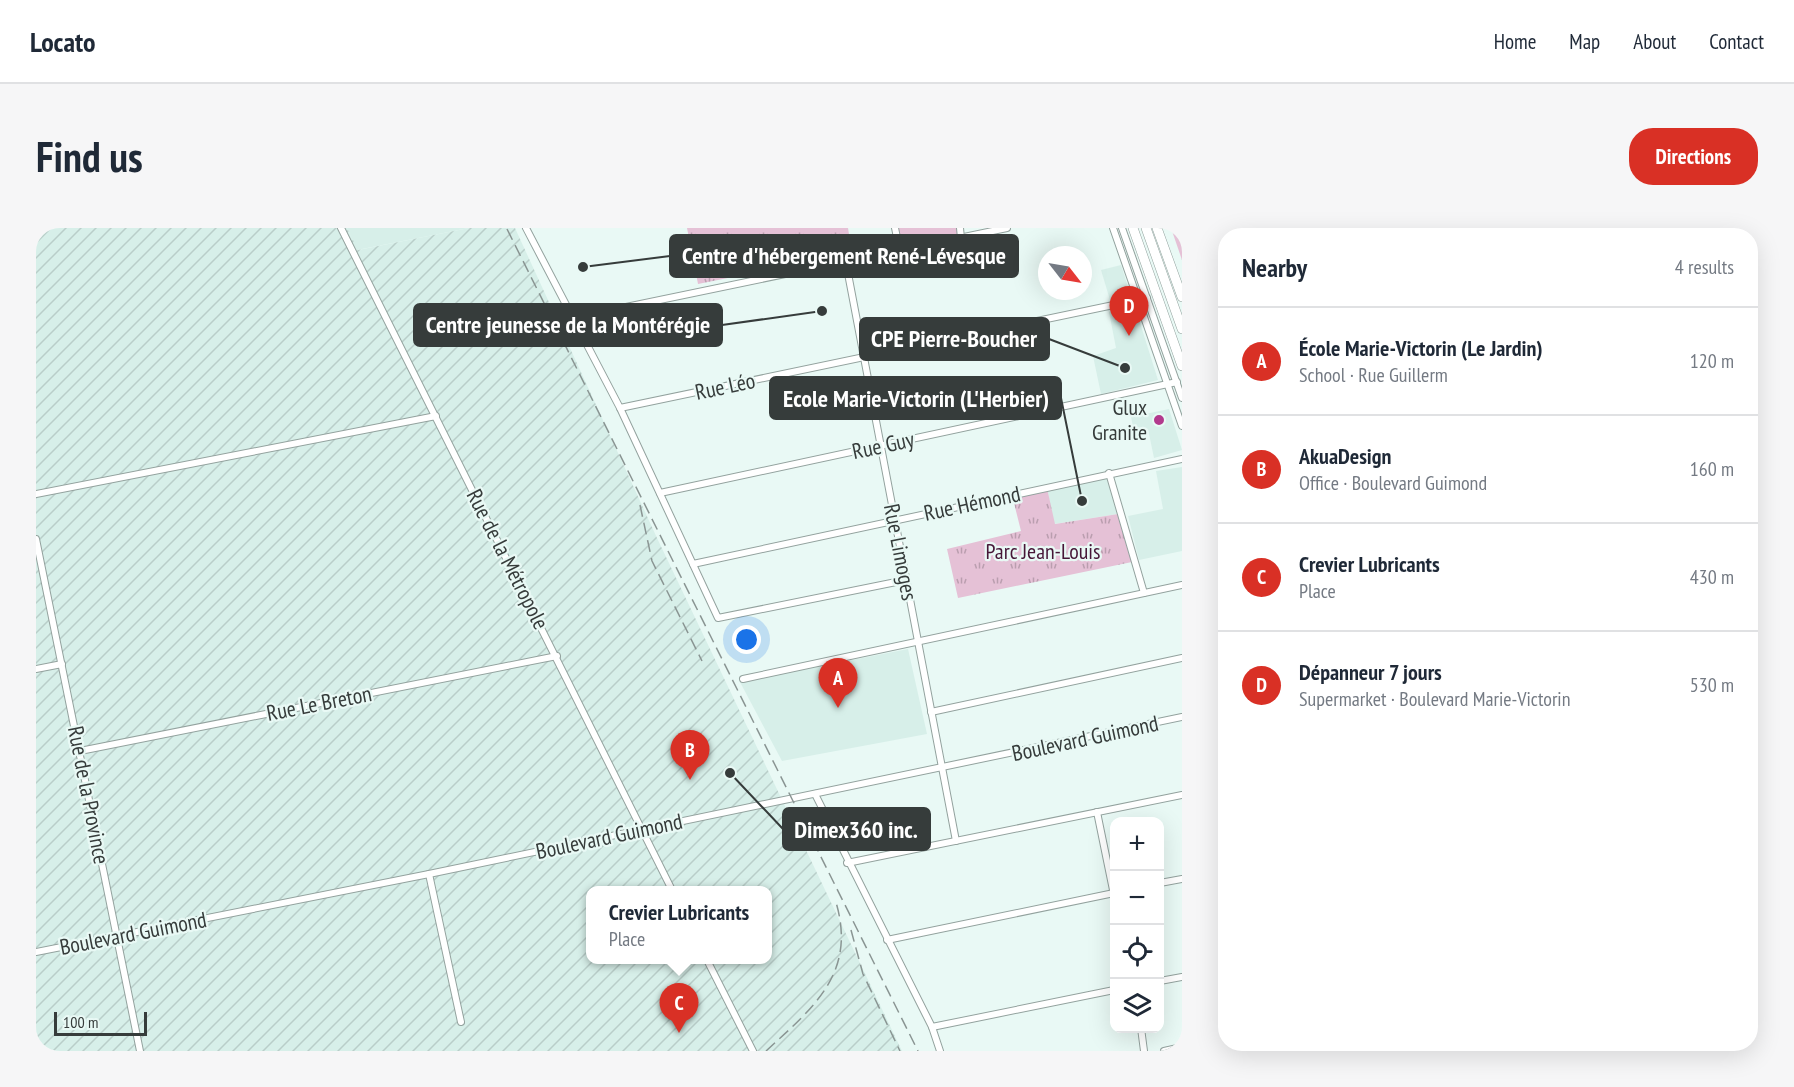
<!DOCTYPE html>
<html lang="en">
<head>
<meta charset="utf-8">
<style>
  :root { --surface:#fff; --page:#f6f6f7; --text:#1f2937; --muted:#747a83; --line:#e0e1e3; --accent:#d93025 }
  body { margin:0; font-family:"PT Sans Narrow",sans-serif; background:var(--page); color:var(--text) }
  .controls { position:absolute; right:18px; bottom:18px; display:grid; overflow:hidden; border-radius:12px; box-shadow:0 6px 24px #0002 }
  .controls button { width:54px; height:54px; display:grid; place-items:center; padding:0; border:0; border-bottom:2px solid var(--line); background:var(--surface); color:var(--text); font:30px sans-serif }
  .compass { position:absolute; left:1002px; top:18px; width:54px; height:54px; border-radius:50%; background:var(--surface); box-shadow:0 6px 24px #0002; rotate:121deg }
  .scale { position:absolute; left:18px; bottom:15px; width:93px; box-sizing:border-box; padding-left:6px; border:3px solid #363c3b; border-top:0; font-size:16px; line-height:21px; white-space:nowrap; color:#363c3b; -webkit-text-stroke:4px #e9f9f5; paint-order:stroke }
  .you { position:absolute; left:711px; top:412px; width:21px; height:21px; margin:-15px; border:4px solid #fff; border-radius:50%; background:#1a73e8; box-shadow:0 0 0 9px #1a73e833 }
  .badge { display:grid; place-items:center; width:39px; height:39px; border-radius:50%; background:var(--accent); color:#fff; font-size:20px; font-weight:700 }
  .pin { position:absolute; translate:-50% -50px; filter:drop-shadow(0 2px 3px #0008) }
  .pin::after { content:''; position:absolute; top:32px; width:21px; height:18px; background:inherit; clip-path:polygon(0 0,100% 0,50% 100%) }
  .popup { position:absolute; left:550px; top:658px; width:186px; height:78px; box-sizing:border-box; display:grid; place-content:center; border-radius:12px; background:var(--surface); filter:drop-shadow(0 2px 4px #0005); font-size:20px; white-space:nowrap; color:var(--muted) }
  .popup b { font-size:22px; color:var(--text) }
  .popup::after { content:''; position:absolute; left:50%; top:100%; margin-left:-12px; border:12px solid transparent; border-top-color:var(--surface) }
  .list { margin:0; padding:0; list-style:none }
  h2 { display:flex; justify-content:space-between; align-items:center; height:78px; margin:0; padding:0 24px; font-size:26px }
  h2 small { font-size:20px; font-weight:400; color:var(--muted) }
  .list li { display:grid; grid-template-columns:39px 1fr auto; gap:18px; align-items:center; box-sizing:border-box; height:108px; padding:0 24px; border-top:2px solid var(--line) }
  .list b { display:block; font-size:22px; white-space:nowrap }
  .list p { margin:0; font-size:20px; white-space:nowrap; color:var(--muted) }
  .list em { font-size:20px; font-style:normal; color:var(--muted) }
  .icon { flex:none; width:33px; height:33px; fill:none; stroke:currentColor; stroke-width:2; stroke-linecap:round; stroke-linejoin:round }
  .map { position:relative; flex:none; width:1146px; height:823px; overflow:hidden; border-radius:24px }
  header { display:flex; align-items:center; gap:36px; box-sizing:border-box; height:84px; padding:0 30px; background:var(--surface); border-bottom:2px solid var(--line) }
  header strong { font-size:28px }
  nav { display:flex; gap:33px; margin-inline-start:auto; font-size:21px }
  .intro { display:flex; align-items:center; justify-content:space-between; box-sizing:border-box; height:144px; padding:0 36px }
  h1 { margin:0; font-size:42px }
  .button { padding:15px 27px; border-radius:24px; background:var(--accent); color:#fff; font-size:21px; font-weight:700 }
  main { display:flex; gap:36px; padding:0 36px }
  aside { flex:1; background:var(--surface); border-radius:24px; box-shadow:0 6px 24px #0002 }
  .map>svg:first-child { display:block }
</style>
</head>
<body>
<header>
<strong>Locato</strong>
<nav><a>Home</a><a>Map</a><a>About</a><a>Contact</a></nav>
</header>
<div class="intro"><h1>Find us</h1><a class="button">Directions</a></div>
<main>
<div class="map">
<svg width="1146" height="823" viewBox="0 0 1146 823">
  <defs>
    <pattern id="industrial-furrows" width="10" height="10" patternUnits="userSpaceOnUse" patternTransform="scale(1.5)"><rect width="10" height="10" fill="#d7efe9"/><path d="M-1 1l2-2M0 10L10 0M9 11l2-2" fill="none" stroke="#b9cec9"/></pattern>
    <pattern id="forest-crowns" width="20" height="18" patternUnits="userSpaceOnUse" patternTransform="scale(1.5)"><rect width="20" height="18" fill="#e5c1d6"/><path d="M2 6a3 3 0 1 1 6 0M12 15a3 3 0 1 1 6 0" fill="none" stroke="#ba9eaf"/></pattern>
    <pattern id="park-tufts" width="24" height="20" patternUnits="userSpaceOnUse" patternTransform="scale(1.5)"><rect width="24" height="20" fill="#e5c1d6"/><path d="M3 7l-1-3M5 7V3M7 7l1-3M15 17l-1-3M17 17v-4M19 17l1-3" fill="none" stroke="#ba9eaf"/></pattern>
  </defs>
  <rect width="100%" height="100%" fill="#e9f9f5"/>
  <g fill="#d7efe9">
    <polygon points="311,0 433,0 321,22"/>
    <polygon points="1085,37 1095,68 1074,72 1065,42"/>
    <polygon points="1099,79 1122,152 1065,166 1057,128 1080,120 1073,84"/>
    <polygon points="1133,181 1146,222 1118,230 1112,201 1098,203 1095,189"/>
    <polygon points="1146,239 1146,323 1103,332 1092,288 1127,281 1120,243"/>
    <polygon points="1072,247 1082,286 1018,296 1011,260"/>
    <polygon points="872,421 891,506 746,533 704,454"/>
  </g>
  <path fill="url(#industrial-furrows)" fill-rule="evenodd" d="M0 0H311L322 22 433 0H479L621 310 866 823H0ZM554 662H732V732H554Z"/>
  <polygon fill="#e5c1d6" points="859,0 924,0 925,10 864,24"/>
  <polygon fill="url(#forest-crowns)" points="1135,0 1142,0 1146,12 1146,32"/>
  <g fill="url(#park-tufts)">
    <polygon points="651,0 812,0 816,25 662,56"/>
    <polygon points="1011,260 1019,296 1082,286 1096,334 922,370 911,321 985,303 976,267"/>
  </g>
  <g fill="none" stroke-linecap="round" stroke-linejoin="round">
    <defs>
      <g id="minor">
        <polyline points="305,0 636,662"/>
        <polyline points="490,0 584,180 682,390 870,352"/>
        <polyline points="859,0 864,24"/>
        <polyline points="924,0 925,10"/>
        <polyline points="1077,0 1146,198"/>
        <polyline points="1086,0 1146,170"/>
        <polyline points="810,35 920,613"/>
        <polyline points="537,90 971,0"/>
        <polyline points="584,180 1111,70"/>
        <polyline points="1073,245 1108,365"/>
        <polyline points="624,265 1141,154"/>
        <polyline points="0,266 400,188"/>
        <polyline points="0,311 104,823"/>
        <polyline points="657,336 1146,231"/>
        <polyline points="0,441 26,436"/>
        <polyline points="707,451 1146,357"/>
        <polyline points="895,484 1146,430"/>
        <polyline points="44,523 521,428"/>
        <polyline points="779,566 896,799 904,823"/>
        <polyline points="1061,584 1078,667"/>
        <polyline points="811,635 1146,567"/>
        <polyline points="393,646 425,794"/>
        <polyline points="1124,655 1146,651"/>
        <polyline points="851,712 1078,665"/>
        <polyline points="0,724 393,646 1146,489"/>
        <polyline points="671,732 717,823"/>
        <polyline points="1124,753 1146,749"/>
        <polyline points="896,799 1078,762"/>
        <polyline points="1105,800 1108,823"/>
        <polyline points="1128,823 1146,819"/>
      </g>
      <g id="highway">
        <polyline points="1097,0 1146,138"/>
        <polyline points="1110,0 1146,101"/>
        <polyline points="1121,0 1146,69"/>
      </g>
    </defs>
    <use href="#minor" stroke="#93a29e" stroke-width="8"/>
    <use href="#highway" stroke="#93a29e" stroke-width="10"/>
    <use href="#minor" stroke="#fff" stroke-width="6"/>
    <use href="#highway" stroke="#fff" stroke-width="9"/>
    <g stroke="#8a9593" stroke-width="1.5" stroke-dasharray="12 6" stroke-linecap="butt">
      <polyline points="471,1 882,823"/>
      <polyline points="604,277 616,333 666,433"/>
      <polyline points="815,702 827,746 864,823"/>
      <path d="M730 823C779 778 822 744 799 671"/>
    </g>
  </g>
  <circle fill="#b2398d" stroke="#e9f9f5" stroke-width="2" cx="1123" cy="192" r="6"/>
  <g text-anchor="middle" stroke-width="4.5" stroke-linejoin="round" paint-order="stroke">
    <g font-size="22" fill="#363c3b" stroke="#e9f9f5">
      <text transform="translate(689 158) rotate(-12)" y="8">Rue Léo</text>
      <text transform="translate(847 217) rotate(-12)" y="8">Rue Guy</text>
      <text transform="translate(936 275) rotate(-12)" y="8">Rue Hémond</text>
      <text transform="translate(865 324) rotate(79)" y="8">Rue Limoges</text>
      <text transform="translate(472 331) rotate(63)" y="8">Rue de la Métropole</text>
      <text transform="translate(283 475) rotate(-11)" y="8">Rue Le Breton</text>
      <text transform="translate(1049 510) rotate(-12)" y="8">Boulevard Guimond</text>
      <text transform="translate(53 567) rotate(79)" y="8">Rue de la Province</text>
      <text transform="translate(573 608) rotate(-12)" y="8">Boulevard Guimond</text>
      <text transform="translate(97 705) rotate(-11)" y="8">Boulevard Guimond</text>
    </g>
    <g font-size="22" fill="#363c3b" stroke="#e9f9f5" text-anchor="end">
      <text x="1111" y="187">Glux<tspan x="1111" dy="25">Granite</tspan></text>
    </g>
    <g font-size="22" fill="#461637" stroke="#e9f9f5">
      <text x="1007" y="331">Parc Jean-Louis</text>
    </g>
  </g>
  <path fill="none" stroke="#363c3b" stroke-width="2" d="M547 39L634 28M786 83L686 97M1089 140L1013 111M1046 273L1025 170M694 545L747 601"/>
  <g fill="#363c3b" stroke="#e9f9f5" stroke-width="2">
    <circle cx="547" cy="39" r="6"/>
    <circle cx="786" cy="83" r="6"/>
    <circle cx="1089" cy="140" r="6"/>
    <circle cx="1046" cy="273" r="6"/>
    <circle cx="694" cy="545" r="6"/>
  </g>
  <g fill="#363c3b" stroke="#363c3b" stroke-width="2">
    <rect x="634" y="7" width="348" height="42" rx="6"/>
    <rect x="378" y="76" width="308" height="42" rx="6"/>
    <rect x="824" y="90" width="189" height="42" rx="6"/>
    <rect x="734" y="149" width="291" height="42" rx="6"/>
    <rect x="747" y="580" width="147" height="42" rx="6"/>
  </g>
  <g font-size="24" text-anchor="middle" font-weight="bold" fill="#fff">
    <text x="808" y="36">Centre d'hébergement René-Lévesque</text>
    <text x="532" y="105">Centre jeunesse de la Montérégie</text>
    <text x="918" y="119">CPE Pierre-Boucher</text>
    <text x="880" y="179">Ecole Marie-Victorin (L'Herbier)</text>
    <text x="820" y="610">Dimex360 inc.</text>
  </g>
</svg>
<div class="controls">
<button>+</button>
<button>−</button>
<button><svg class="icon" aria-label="locate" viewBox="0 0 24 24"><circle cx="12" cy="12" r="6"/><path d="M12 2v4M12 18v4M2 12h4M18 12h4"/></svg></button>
<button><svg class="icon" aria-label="layers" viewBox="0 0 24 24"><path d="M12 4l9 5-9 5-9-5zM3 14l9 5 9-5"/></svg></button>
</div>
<svg class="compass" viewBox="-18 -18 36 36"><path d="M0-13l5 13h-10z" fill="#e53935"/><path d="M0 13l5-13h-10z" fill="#747a83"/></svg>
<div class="scale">100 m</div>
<div class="you"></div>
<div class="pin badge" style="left:802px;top:480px">A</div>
<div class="pin badge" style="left:654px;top:552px">B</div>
<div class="pin badge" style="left:643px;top:805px">C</div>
<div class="popup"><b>Crevier Lubricants</b>Place</div>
<div class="pin badge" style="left:1093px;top:108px">D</div>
</div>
<aside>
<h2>Nearby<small>4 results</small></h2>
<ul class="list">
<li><span class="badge">A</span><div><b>École Marie-Victorin (Le Jardin)</b><p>School · Rue Guillerm</p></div><em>120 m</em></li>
<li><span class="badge">B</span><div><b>AkuaDesign</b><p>Office · Boulevard Guimond</p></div><em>160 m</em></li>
<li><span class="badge">C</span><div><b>Crevier Lubricants</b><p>Place</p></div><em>430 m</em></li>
<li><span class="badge">D</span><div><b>Dépanneur 7 jours</b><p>Supermarket · Boulevard Marie-Victorin</p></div><em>530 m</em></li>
</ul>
</aside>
</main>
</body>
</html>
